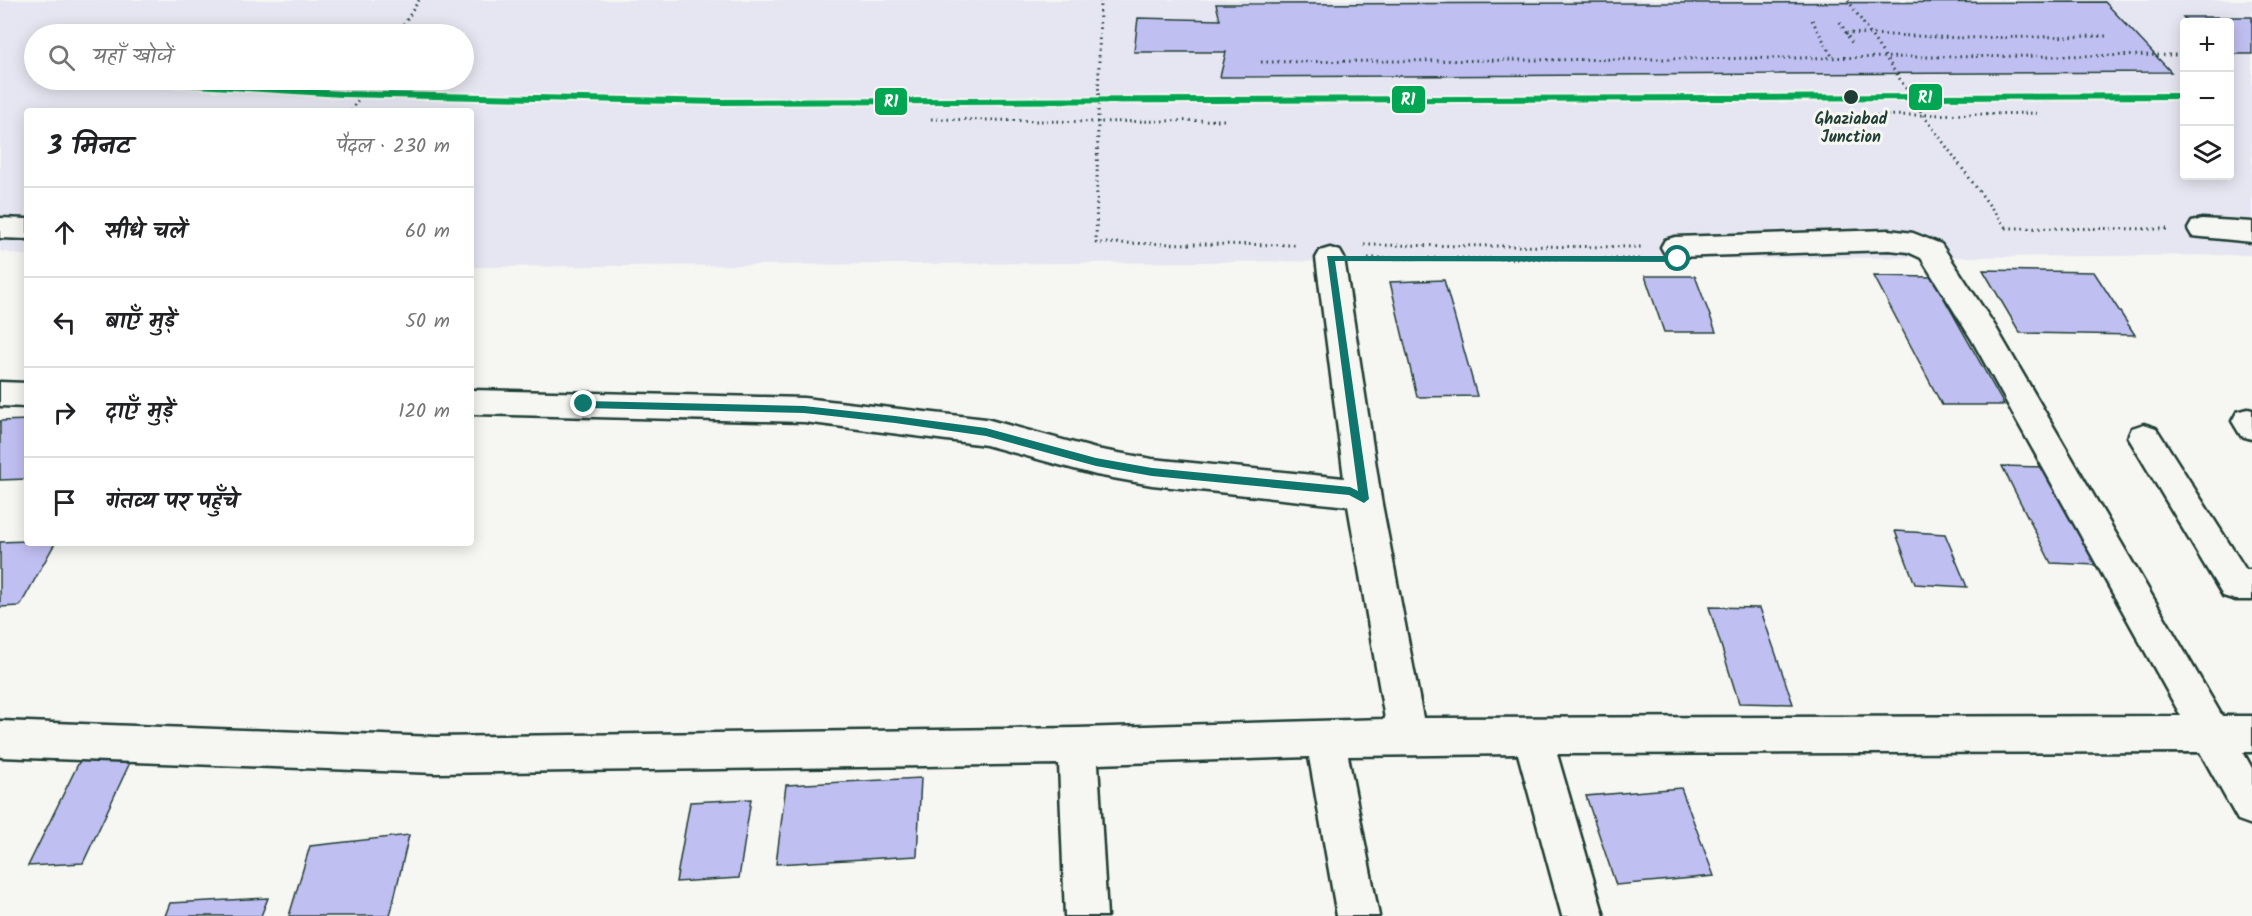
<!DOCTYPE html>
<html lang="hi">
<head>
<meta charset="utf-8">
<style>
  :root { --surface:#fff; --page:#f6f6f6; --text:#202124; --muted:#757577; --line:#e0e0e0 }
  body { margin:0; font-family:Kalam,"Playpen Sans Deva",sans-serif; background:var(--page); color:var(--text) }
  .controls { position:absolute; right:18px; top:18px; display:grid; overflow:hidden; border-radius:6px; box-shadow:0 3px 15px #0003 }
  .controls button { width:54px; height:54px; display:grid; place-items:center; padding:0; border:0; border-bottom:2px solid var(--line); background:var(--surface); color:var(--text); font:30px sans-serif }
  .stop { position:absolute; width:18px; height:18px; margin:-14px; border:4px solid #0f766e; border-radius:50%; background:#fff }
  .stop.end { background:#0f766e; border-color:#fff; box-shadow:0 2px 6px #0008 }
  .list { margin:0; padding:0; list-style:none }
  h2 { display:flex; justify-content:space-between; align-items:center; height:78px; margin:0; padding:0 24px; font-size:26px }
  h2 small { font-size:20px; font-weight:400; color:var(--muted) }
  .list li { display:grid; grid-template-columns:39px 1fr auto; gap:18px; align-items:center; box-sizing:border-box; height:90px; padding:0 24px; border-top:2px solid var(--line) }
  .list b { display:block; font-size:22px; white-space:nowrap }
  .list em { font-size:20px; font-style:normal; color:var(--muted) }
  .icon { flex:none; width:33px; height:33px; fill:none; stroke:currentColor; stroke-width:2; stroke-linecap:round; stroke-linejoin:round }
  .map { position:relative; flex:none; width:2252px; height:916px; overflow:hidden }
  .search { position:absolute; background:var(--surface); box-shadow:0 3px 15px #0003; left:24px; top:24px; width:450px; height:66px; display:flex; align-items:center; gap:15px; box-sizing:border-box; padding:0 21px; border-radius:33px; color:var(--muted); font-size:22px }
  .panel { position:absolute; background:var(--surface); box-shadow:0 3px 15px #0003; left:24px; top:108px; width:450px; height:438px; border-radius:6px }
  .map>svg:first-child { display:block }
</style>
</head>
<body>
<div class="map">
<svg width="2252" height="916" viewBox="0 0 2252 916">
  <rect width="100%" height="100%" fill="#f6f6f2"/>
  <filter id="ink" filterUnits="userSpaceOnUse"><feTurbulence type="fractalNoise" baseFrequency=".0167" numOctaves="2"/><feDisplacementMap in="SourceGraphic" scale="12" xChannelSelector="R" yChannelSelector="G"/><feConvolveMatrix kernelMatrix="1 2 1 2 8 2 1 2 1" color-interpolation-filters="sRGB"/></filter>
  <g filter="url(#ink)">
    <path fill="#e6e6f2" fill-rule="evenodd" d="M0 0H2252V255L471 267V111H27V256L0 251ZM2184 22H2230V176H2184ZM34 34H464V80H34Z"/>
    <g fill="#c0bff1" stroke="#1f3d34" stroke-width="1.5">
      <polygon points="2105,2 2171,72 1220,77 1226,52 1134,52 1138,18 1220,20 1216,4"/>
      <polygon points="2183,17 2252,17 2252,54 2230,54 2230,22 2188,22"/>
      <polygon points="1983,270 2094,272 2135,335 2020,333"/>
      <polygon points="1645,276 1695,276 1716,332 1664,332"/>
      <polygon points="1874,276 1932,277 2004,405 1942,405"/>
      <polygon points="1444,280 1477,396 1417,397 1390,282"/>
      <polygon points="27,420 27,479 0,480 0,421"/>
      <polygon points="2002,466 2044,467 2096,565 2051,563"/>
      <polygon points="1895,531 1945,534 1967,587 1915,584"/>
      <polygon points="27,541 27,543 55,543 20,606 0,607 0,542"/>
      <polygon points="1709,607 1760,608 1793,704 1739,703"/>
      <polygon points="133,756 83,863 28,866 81,758"/>
      <polygon points="921,778 917,856 776,864 786,785"/>
      <polygon points="1681,788 1714,876 1616,885 1586,796"/>
      <polygon points="751,799 739,878 676,882 690,802"/>
      <polygon points="409,835 390,916 289,916 310,846"/>
      <polygon points="268,898 261,916 165,916 170,903"/>
    </g>
    <g fill="none" stroke-linecap="round" stroke-linejoin="round">
      <defs>
        <g id="minor">
          <polygon points="0,218 27,219 27,239 0,238"/>
          <polygon points="2202,219 2252,222 2252,242 2192,236 2188,229 2192,222"/>
          <polygon points="1889,230 1913,233 1941,244 1995,326 2222,716 2252,716 2252,752 2243,752 2252,768 2252,825 2238,820 2200,752 1557,754 1604,916 1562,916 1518,754 1348,756 1379,916 1337,916 1309,757 1098,764 1107,916 1065,916 1059,764 436,773 0,757 0,721 436,737 1078,728 1385,719 1348,506 1152,485 1096,475 986,445 804,422 471,414 471,390 804,398 986,419 1096,449 1152,459 1344,478 1316,258 1320,251 1330,248 1340,251 1344,258 1381,499 1423,718 2181,716 1972,340 1921,258 1908,252 1889,250 1675,257 1665,254 1661,247 1665,240 1675,237"/>
          <polygon points="0,382 27,383 27,407 0,406"/>
          <polygon points="2248,409 2252,410 2252,439 2241,436 2232,421 2237,412"/>
          <polygon points="2144,424 2156,428 2246,570 2252,570 2252,600 2236,600 2223,596 2128,437 2132,428"/>
        </g>
      </defs>
      <use href="#minor" stroke="#1f3d34" stroke-width="5"/>
      <g stroke="#1f3d34" stroke-width="3" stroke-dasharray="1.5 4" stroke-linecap="butt">
        <polyline points="1100,0 1096,243 1296,245"/>
        <polyline points="1812,20 1833,58"/>
        <polyline points="1840,22 1853,45"/>
        <polyline points="1846,33 1961,38 2107,36"/>
        <polyline points="398,34 419,0"/>
        <polyline points="1261,62 2184,55"/>
        <polyline points="351,111 370,80"/>
        <polyline points="1854,116 2038,113"/>
        <polyline points="931,119 1098,122 1224,120"/>
        <polyline points="2006,228 2167,229"/>
        <polyline points="1364,245 1641,247"/>
        <polyline points="1368,258 1643,259"/>
      </g>
      <use href="#minor" fill="#f6f6f2" fill-rule="evenodd"/>
      <polyline stroke="#1f3d34" stroke-width="3" stroke-dasharray="1.5 4" stroke-linecap="butt" points="1848,0 1924,116 2006,228"/>
      <defs>
        <polyline id="rail-1" points="116,80 342,94 721,102 2184,96"/>
      </defs>
      <use href="#rail-1" stroke="#f6f6f2" stroke-width="10"/>
      <use href="#rail-1" stroke="#00a651" stroke-width="6"/>
    </g>
  </g>
  <polygon fill="#0f766e" points="1327,256 1678,256 1683,259 1678,262 1335,261 1369,499 1364,503 1349,495 1152,476 1096,466 986,436 895,423 804,413 584,408 580,404 584,401 804,406 895,416 986,428 1096,458 1152,468 1350,487 1358,491"/>
  <circle fill="#1f3d34" stroke="#f6f6f2" stroke-width="2" cx="1851" cy="97" r="8"/>
  <g text-anchor="middle" stroke-width="6" stroke-linejoin="round" paint-order="stroke">
    <g font-size="16" font-weight="bold" fill="#1f3d34" stroke="#f6f6f2">
      <text x="1851" y="124">Ghaziabad<tspan x="1851" dy="18">Junction</tspan></text>
    </g>
  </g>
  <g stroke="#f6f6f2" stroke-width="2">
    <rect x="1908" y="83" width="35" height="28" rx="6" fill="#00a651"/>
    <rect x="1391" y="85" width="35" height="29" rx="6" fill="#00a651"/>
    <rect x="874" y="87" width="34" height="29" rx="6" fill="#00a651"/>
  </g>
  <g font-size="16" text-anchor="middle" font-weight="bold" fill="#fff">
    <text x="1925" y="103">R1</text>
    <text x="1408" y="105">R1</text>
    <text x="891" y="107">R1</text>
  </g>
</svg>
<div class="controls">
<button>+</button>
<button>−</button>
<button><svg class="icon" aria-label="layers" viewBox="0 0 24 24"><path d="M12 4l9 5-9 5-9-5zM3 14l9 5 9-5"/></svg></button>
</div>
<div class="stop" style="left:1678px;top:259px"></div>
<div class="stop end" style="left:584px;top:404px"></div>
<div class="search"><svg class="icon" aria-label="search" viewBox="0 0 24 24"><circle cx="10" cy="10" r="6"/><path d="M15 15l6 6"/></svg>यहाँ खोजें</div>
<section class="panel">
<h2>3 मिनट<small>पैदल · 230 m</small></h2>
<ul class="list">
<li><svg class="icon" aria-label="ahead" viewBox="0 0 24 24"><path d="M12 20V5M6 11l6-6 6 6"/></svg><div><b>सीधे चलें</b></div><em>60 m</em></li>
<li><svg class="icon" aria-label="left" viewBox="0 0 24 24"><path d="M17 20v-9H6M10 6l-5 5 5 5"/></svg><div><b>बाएँ मुड़ें</b></div><em>50 m</em></li>
<li><svg class="icon" aria-label="right" viewBox="0 0 24 24"><path d="M7 20v-9h11M14 6l5 5-5 5"/></svg><div><b>दाएँ मुड़ें</b></div><em>120 m</em></li>
<li><svg class="icon" aria-label="arrive" viewBox="0 0 24 24"><path d="M6 21V4h12l-3 4 3 4H6"/></svg><div><b>गंतव्य पर पहुँचे</b></div></li>
</ul>
</section>
</div>
</body>
</html>
